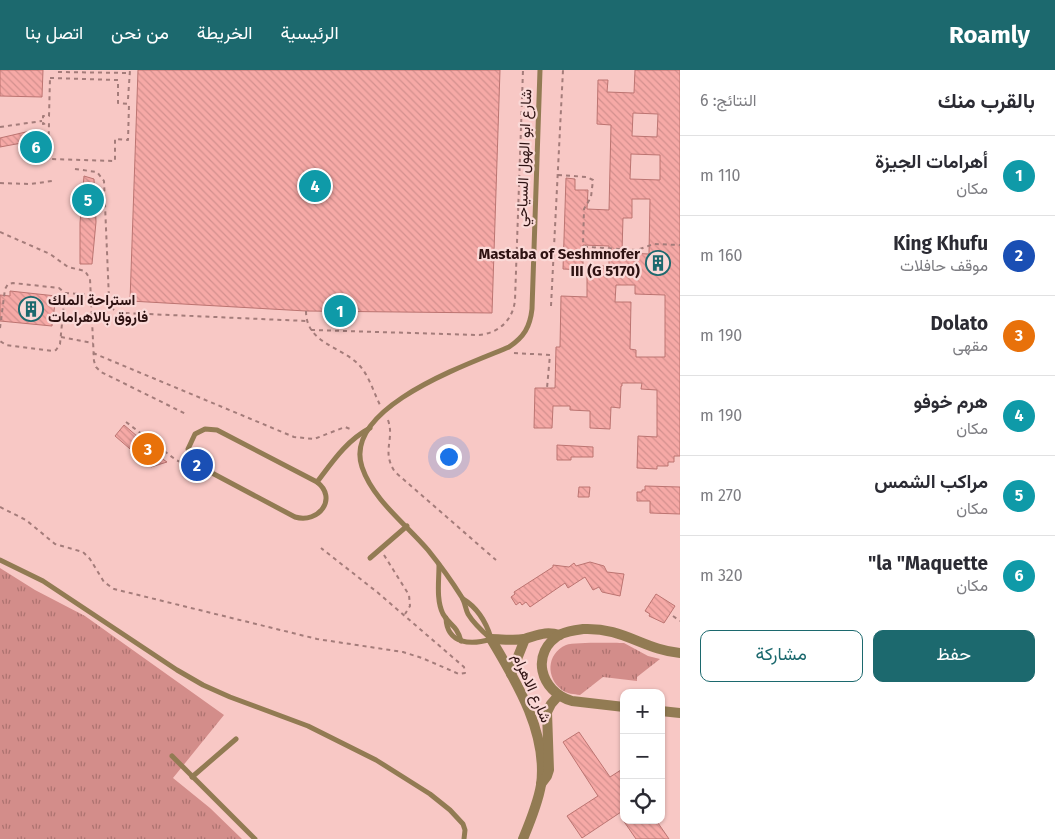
<!DOCTYPE html>
<html lang="ar">
<head>
<meta charset="utf-8">
<style>
  :root { --surface:#fff; --page:#f2f2f3; --text:#2b2b33; --muted:#7c7c81; --line:#e1e1e2; --accent:#1c696e }
  body { margin:0; font-family:"Fira Sans",Vazirmatn,sans-serif; background:var(--page); color:var(--text); direction:rtl }
  .controls { position:absolute; right:15px; bottom:15px; display:grid; overflow:hidden; border-radius:10px; box-shadow:0 1px 4px #0004 }
  .controls button { width:45px; height:45px; display:grid; place-items:center; padding:0; border:0; border-bottom:1px solid var(--line); background:var(--surface); color:var(--text); font:25px sans-serif }
  .you { position:absolute; left:448px; top:386px; width:18px; height:18px; margin:-12px; border:4px solid #fff; border-radius:50%; background:#1a73e8; box-shadow:0 0 0 8px #1a73e833 }
  .badge { display:grid; place-items:center; width:32px; height:32px; border-radius:50%; background:var(--accent); color:#fff; font-size:16px; font-weight:700 }
  .pin { position:absolute; translate:-50% -50%; border:2px solid #fff; box-shadow:0 1px 5px #0006 }
  .list { margin:0; padding:0; list-style:none }
  h2 { display:flex; justify-content:space-between; align-items:center; height:65px; margin:0; padding:0 20px; font-size:21px }
  h2 small { font-size:16px; font-weight:400; color:var(--muted) }
  .list li { display:grid; grid-template-columns:32px 1fr auto; gap:15px; align-items:center; box-sizing:border-box; height:80px; padding:0 20px; border-top:1px solid var(--line) }
  .list b { display:block; font-size:19px; white-space:nowrap }
  .list p { margin:0; font-size:16px; white-space:nowrap; color:var(--muted) }
  .list em { font-size:16px; font-style:normal; color:var(--muted) }
  .actions { display:flex; gap:10px; padding:15px 20px }
  .actions a { flex:1; padding:11px 0; border:1px solid var(--accent); border-radius:10px; text-align:center; font-size:18px; color:var(--accent) }
  .actions .main { background:var(--accent); color:#fff }
  .icon { flex:none; width:28px; height:28px; fill:none; stroke:currentColor; stroke-width:2; stroke-linecap:round; stroke-linejoin:round }
  .map { position:relative; flex:none; width:680px; height:769px; overflow:hidden; direction:ltr }
  header { display:flex; align-items:center; gap:30px; box-sizing:border-box; height:70px; padding:0 25px; background:var(--accent); color:#fff }
  header strong { font-size:24px }
  nav { display:flex; gap:28px; margin-inline-start:auto; font-size:18px }
  main { display:flex }
  aside { flex:1; background:var(--surface) }
  .map>svg:first-child { display:block }
</style>
</head>
<body>
<header>
<strong>Roamly</strong>
<nav><a>الرئيسية</a><a>الخريطة</a><a>من نحن</a><a>اتصل بنا</a></nav>
</header>
<main>
<aside>
<h2>بالقرب منك<small>النتائج: 6</small></h2>
<ul class="list">
<li><span class="badge" style="background:#0f9aa8">1</span><div><b>أهرامات الجيزة</b><p>مكان</p></div><em>110 m</em></li>
<li><span class="badge" style="background:#1a4fb4">2</span><div><b>King Khufu</b><p>موقف حافلات</p></div><em>160 m</em></li>
<li><span class="badge" style="background:#e8710a">3</span><div><b>Dolato</b><p>مقهى</p></div><em>190 m</em></li>
<li><span class="badge" style="background:#0f9aa8">4</span><div><b>هرم خوفو</b><p>مكان</p></div><em>190 m</em></li>
<li><span class="badge" style="background:#0f9aa8">5</span><div><b>مراكب الشمس</b><p>مكان</p></div><em>270 m</em></li>
<li><span class="badge" style="background:#0f9aa8">6</span><div><b>la &quot;Maquette&quot;</b><p>مكان</p></div><em>320 m</em></li>
</ul>
<div class="actions"><a class="main">حفظ</a><a>مشاركة</a></div>
</aside>
<div class="map">
<svg width="680" height="769" viewBox="0 0 680 769">
  <defs>
    <pattern id="grass-tufts" width="24" height="20" patternUnits="userSpaceOnUse" patternTransform="scale(1.25)"><rect width="24" height="20" fill="#d38d8a"/><path d="M3 7l-1-3M5 7V3M7 7l1-3M15 17l-1-3M17 17v-4M19 17l1-3" fill="none" stroke="#ac726f"/></pattern>
    <pattern id="building-back-hatch" width="6" height="6" patternUnits="userSpaceOnUse" patternTransform="scale(1.25)"><rect width="6" height="6" fill="#f6a9a6"/><path d="M-1 5l2 2M0 0l6 6M5-1l2 2" fill="none" stroke="#d3908e"/></pattern>
  </defs>
  <rect width="100%" height="100%" fill="#f8c8c5"/>
  <g fill="url(#grass-tufts)">
    <polygon points="0,498 35,520 85,546 224,645 173,708 210,738 242,769 0,769"/>
    <path d="M624 573 648 586 660 589 637 607V611L603 607 580 625C574 624 567 624 562 620 546 608 546 584 566 575 575 572 612 573 624 573Z"/>
  </g>
  <g fill="url(#building-back-hatch)" stroke="#bc7471" fill-rule="evenodd">
    <polygon points="0,0 43,0 42,27 0,26"/>
    <polygon points="138,0 500,0 492,243 306,241 130,231"/>
    <path d="M635 0H680V386H674V392H668V396H657V399L637 398 638 366 657 367V320L641 319 642 313H622V316H621L620 338 611 337 610 359 590 358V341L570 340V336H553L552 358H534L535 318H555L556 277H560L561 226 587 227V196H609V176L583 175V200L563 199 566 108 575 109V120H588L587 139 609 140 611 55 597 54 598 10H608L607 22 634 23ZM633 43 658 44 657 67 632 66ZM631 84 660 85V110L630 109ZM632 129H650L649 184 627 183V181H622L623 148H632ZM616 215H635V224L665 225V287H636V280L630 279 631 232H615Z"/>
    <polygon points="30,61 31,65 46,69 45,88 27,82 27,72 0,77 0,68"/>
    <polygon points="84,106 94,109 96,152 92,194 80,194 80,153"/>
    <polygon points="10,221 56,226 52,256 0,251 0,225 10,226"/>
    <polygon points="124,355 151,378 151,381 167,392 151,397 115,366"/>
    <polygon points="557,375 593,377 593,387 571,387 571,390 557,390"/>
    <polygon points="645,416 680,417 680,444 650,443 650,431 637,431 637,422 642,422 642,420 645,420"/>
    <polygon points="579,417 590,417 589,427 578,427"/>
    <polygon points="590,492 604,496 607,502 624,504 620,526 602,522 599,517 593,520 585,507 568,518 565,513 530,537 526,532 522,535 520,532 516,535 511,527 515,524 514,522 553,497 553,495 569,497 574,493 576,496"/>
    <polygon points="656,524 675,536 664,553 649,546 650,544 645,541"/>
    <polygon points="579,662 610,707 624,698 624,740 582,768 567,746 598,726 563,672"/>
    <polygon points="623,750 656,750 669,769 636,769"/>
  </g>
  <g fill="none" stroke-linecap="round" stroke-linejoin="round">
    <g stroke="#a47c7a" stroke-width="2" stroke-dasharray="4 4" stroke-linecap="butt">
      <polyline points="58,2 129,3"/>
      <polygon points="50,8 118,10 118,33 129,34 128,70 115,69 115,91 48,89 49,53 43,54 43,46 49,46"/>
      <polyline points="128,29 130,0"/>
      <polyline points="0,57 42,51"/>
      <path d="M75 99 97 102 104 111 109 229C110 238 115 243 124 243L306 251"/>
      <polyline points="558,105 587,107 593,110 591,127 584,139 583,174 586,177 637,180 654,174 680,175"/>
      <polyline points="0,113 31,114 52,111"/>
      <polyline points="0,162 50,184 68,197 85,201 90,209 94,291 96,297 101,302 186,344"/>
      <polyline points="65,223 91,225"/>
      <polyline points="551,236 563,0"/>
      <path d="M306 241C306 274 342 276 360 296 369 306 374 323 380 335"/>
      <polyline points="0,258 5,219 8,214 13,213 59,218 65,223 60,274 56,280 53,281 6,275 0,271"/>
      <path d="M311 260 479 265C499 263 513 250 515 230L523 0"/>
      <polyline points="61,267 93,273"/>
      <polyline points="93,283 294,367 314,369 345,357 353,360"/>
      <polyline points="514,283 550,285 547,318"/>
      <path d="M388 350C395 370 381 381 395 402L496 490"/>
      <polyline points="126,352 176,390 185,394"/>
      <polyline points="0,437 26,450 55,474 83,482 90,489 104,512 114,519 317,569 403,582 422,588 459,604 465,603 464,597 377,522 321,478"/>
      <polyline points="384,485 409,525 410,536 405,544"/>
      <polyline points="673,546 680,551"/>
    </g>
    <g stroke="#927b53" stroke-width="5">
      <path d="M205 359 217 360 317 412C338 428 319 454 295 447L197 395 192 391 188 379 195 364Z"/>
      <path d="M317 412C333 391 346 371 370 358"/>
      <polyline points="370,488 407,456"/>
      <polyline points="0,490 43,511 177,600 203,615 230,627 308,656 376,690 430,724 450,740 463,754 465,760 464,769"/>
      <path d="M439 495C439 511 436 530 443 544 449 555 457 555 461 571"/>
      <path d="M463 529C478 538 486 552 491 568"/>
      <path d="M446 548C447 575 472 575 491 569"/>
      <path d="M491 569C482 561 474 554 468 544 465 538 465 531 461 526 451 510 440 495 428 480 406 454 373 430 362 397 342 337 469 294 509 277 524 267 530 257 532 239L540 0"/>
      <polyline points="172,686 255,769"/>
      <polyline points="192,707 236,669"/>
    </g>
    <g stroke="#927b53" stroke-width="10">
      <path d="M491 569C516 611 548 663 541 715 538 733 530 752 523 769"/>
      <path d="M491 569C501 569 514 571 524 569 539 565 545 561 560 565"/>
      <polyline points="511,604 525,569"/>
      <path d="M624 637 572 631C540 622 529 582 561 564 568 561 576 560 583 559 623 557 644 580 680 583"/>
      <polyline points="661,641 680,643"/>
      <polyline points="541,714 547,706 549,700 547,642 551,634 558,626"/>
    </g>
  </g>
  <defs>
    <symbol id="building-ring" viewBox="-11 -11 22 22"><circle r="9.5" fill="#fad9d7" stroke="#1c696e" stroke-width="1.5"/><path d="M-4-6H4V6H1V3H-1V6H-4ZM-2.5-4.3h1.7v1.8h-1.7ZM.8-4.3h1.7v1.8H.8ZM-2.5-1h1.7V.8h-1.7ZM.8-1h1.7V.8H.8Z" fill="#1c696e"/></symbol>
  </defs>
  <g fill-rule="evenodd">
    <use href="#building-ring" x="644" y="179" width="28" height="28"/>
    <use href="#building-ring" x="17" y="225" width="28" height="28"/>
  </g>
  <g text-anchor="middle" stroke-width="4.5" stroke-linejoin="round" paint-order="stroke">
    <g font-size="15" fill="#2e1212" stroke="#fad9d7">
      <text transform="translate(524 88) rotate(-88)" y="5">شارع ابو الهول السياحي</text>
      <text transform="translate(532 618) rotate(66)" y="5">شارع الاهرام</text>
    </g>
    <g font-size="15" font-weight="bold" fill="#2e1212" stroke="#fad9d7" text-anchor="end">
      <text x="640" y="189">Mastaba of Seshmnofer<tspan x="640" dy="17">III (G 5170)</tspan></text>
      <text x="48" y="235" text-anchor="start">استراحة الملك<tspan x="48" dy="17">فاروق بالاهرامات</tspan></text>
    </g>
  </g>
</svg>
<div class="controls">
<button>+</button>
<button>−</button>
<button><svg class="icon" aria-label="locate" viewBox="0 0 24 24"><circle cx="12" cy="12" r="6"/><path d="M12 2v4M12 18v4M2 12h4M18 12h4"/></svg></button>
</div>
<div class="you"></div>
<div class="pin badge" style="left:340px;top:241px;background:#0f9aa8">1</div>
<div class="pin badge" style="left:197px;top:395px;background:#1a4fb4">2</div>
<div class="pin badge" style="left:148px;top:379px;background:#e8710a">3</div>
<div class="pin badge" style="left:315px;top:116px;background:#0f9aa8">4</div>
<div class="pin badge" style="left:88px;top:130px;background:#0f9aa8">5</div>
<div class="pin badge" style="left:36px;top:77px;background:#0f9aa8">6</div>
</div>
</main>
</body>
</html>
